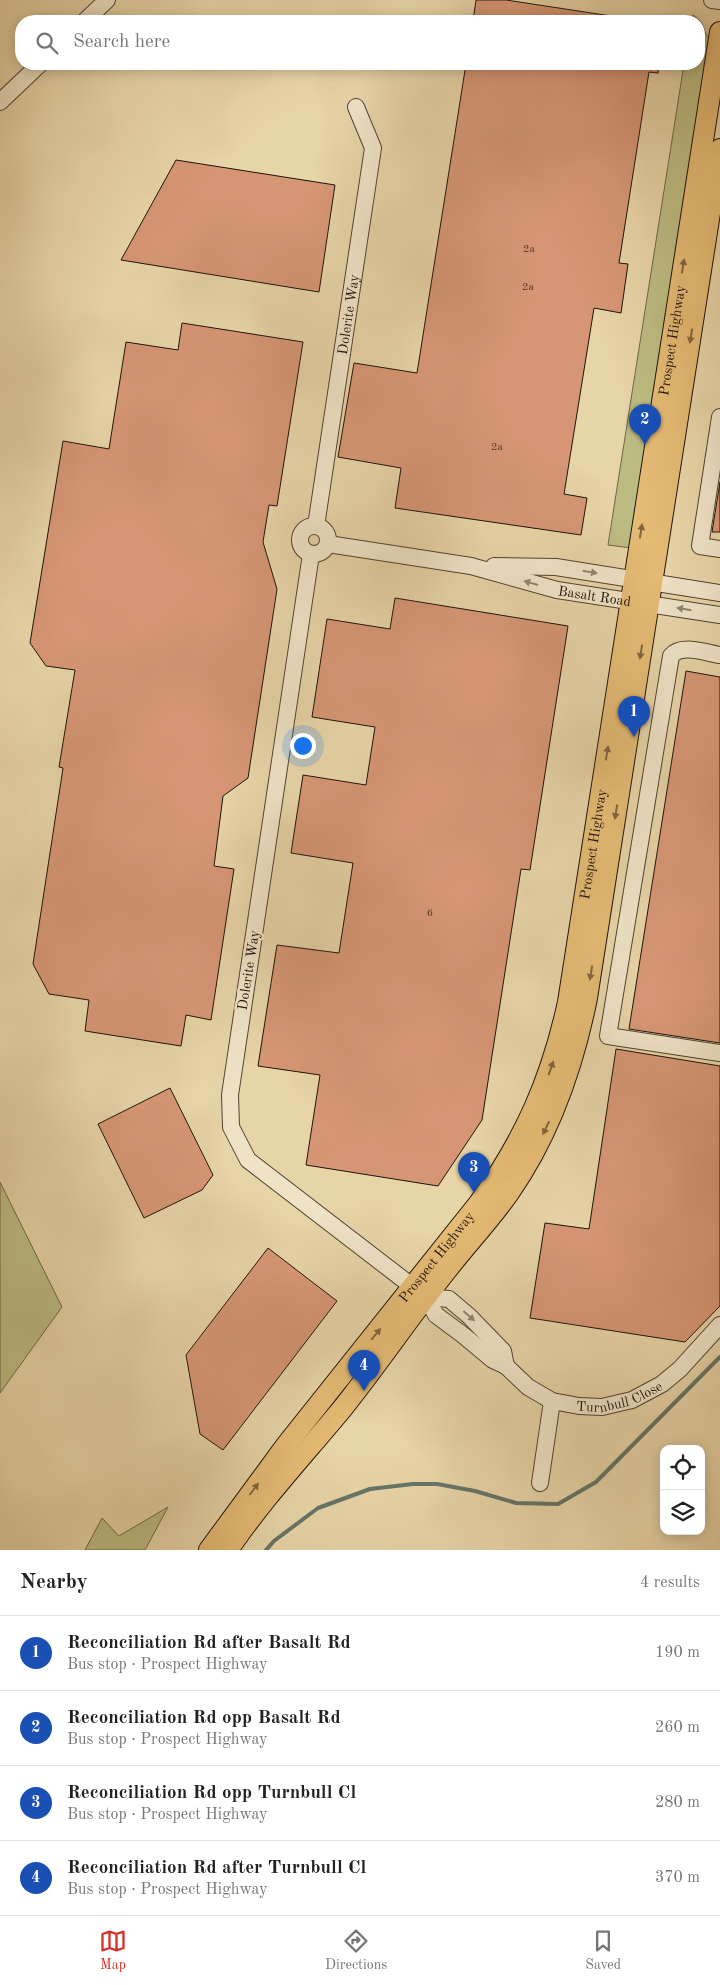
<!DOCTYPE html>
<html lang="en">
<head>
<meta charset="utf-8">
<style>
  :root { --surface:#fff; --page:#f6f6f6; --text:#202124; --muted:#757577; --line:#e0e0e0; --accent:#d93025 }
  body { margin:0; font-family:"Old Standard TT",serif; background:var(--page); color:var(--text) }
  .controls { position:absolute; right:15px; bottom:15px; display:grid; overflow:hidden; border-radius:10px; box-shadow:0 2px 12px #0003 }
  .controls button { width:45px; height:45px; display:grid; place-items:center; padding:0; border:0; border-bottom:1px solid var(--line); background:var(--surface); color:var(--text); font:25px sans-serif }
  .you { position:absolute; left:302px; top:745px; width:18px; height:18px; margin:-12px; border:4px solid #fff; border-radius:50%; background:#1a73e8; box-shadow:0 0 0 8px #1a73e833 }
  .badge { display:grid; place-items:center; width:32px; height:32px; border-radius:50%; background:var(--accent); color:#fff; font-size:16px; font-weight:700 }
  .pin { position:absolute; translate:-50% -41px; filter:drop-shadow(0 1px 2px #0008) }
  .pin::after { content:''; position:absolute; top:26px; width:18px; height:15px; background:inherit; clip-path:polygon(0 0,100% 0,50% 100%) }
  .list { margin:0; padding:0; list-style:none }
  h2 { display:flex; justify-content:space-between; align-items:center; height:65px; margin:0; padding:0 20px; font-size:21px }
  h2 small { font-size:16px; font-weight:400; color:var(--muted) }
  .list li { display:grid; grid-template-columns:32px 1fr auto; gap:15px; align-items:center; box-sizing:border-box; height:75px; padding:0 20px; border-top:1px solid var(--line) }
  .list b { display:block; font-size:19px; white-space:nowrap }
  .list p { margin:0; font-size:16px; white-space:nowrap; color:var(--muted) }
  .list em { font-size:16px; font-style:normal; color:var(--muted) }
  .icon { flex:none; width:28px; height:28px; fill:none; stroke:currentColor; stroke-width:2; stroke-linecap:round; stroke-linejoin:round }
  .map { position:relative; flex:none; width:720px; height:1550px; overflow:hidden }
  .search { position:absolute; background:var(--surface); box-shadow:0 2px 12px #0003; left:15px; right:15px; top:15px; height:55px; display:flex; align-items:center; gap:12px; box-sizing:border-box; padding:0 18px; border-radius:20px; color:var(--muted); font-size:19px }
  .sheet { height:365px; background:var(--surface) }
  nav { display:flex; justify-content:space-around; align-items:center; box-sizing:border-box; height:70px; border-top:1px solid var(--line); background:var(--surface); font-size:14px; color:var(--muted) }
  nav a { display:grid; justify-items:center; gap:2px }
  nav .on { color:var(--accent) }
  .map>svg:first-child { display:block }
</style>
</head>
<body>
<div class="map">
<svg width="720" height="1550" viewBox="0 0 720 1550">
  <rect width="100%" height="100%" fill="#e7d4a7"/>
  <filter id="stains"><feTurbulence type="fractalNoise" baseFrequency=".004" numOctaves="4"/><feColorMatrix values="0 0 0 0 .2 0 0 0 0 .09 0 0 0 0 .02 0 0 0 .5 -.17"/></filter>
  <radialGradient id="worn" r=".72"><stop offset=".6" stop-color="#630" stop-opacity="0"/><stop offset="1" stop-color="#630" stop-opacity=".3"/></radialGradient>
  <g fill="#bcbb82" stroke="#6e6747">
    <path d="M693 15C707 24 702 33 711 41L631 548 608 545 684 64H699V21H691Z"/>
    <polygon points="0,1182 62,1307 0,1393"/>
    <polygon points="168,1507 145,1550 85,1550 102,1518 119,1536"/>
  </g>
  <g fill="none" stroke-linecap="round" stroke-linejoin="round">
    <polyline stroke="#677667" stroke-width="4" points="266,1550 274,1541 318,1508 370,1489 413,1484 437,1484 475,1491 516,1503 558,1504 596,1482 720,1357"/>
  </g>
  <g fill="#d69675" stroke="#1f130c">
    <polygon points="476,0 506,0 611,16 610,21 473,21"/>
    <polygon points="466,64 659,64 658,73 649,72 619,263 628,264 621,313 594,308 564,494 587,498 581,535 395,508 401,468 338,457 354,363 417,373"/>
    <polygon points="176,160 335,185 319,292 121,260"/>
    <polygon points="182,323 303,342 277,506 269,505 263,542 277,589 248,778 223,796 214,866 234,869 211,1020 186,1015 181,1046 85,1031 89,1000 49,994 33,964 63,768 59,767 75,670 46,666 30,643 63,441 109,449 126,342 178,350"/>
    <polygon points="720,482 720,532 712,532"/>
    <polygon points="395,598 568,626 530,870 521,869 482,1120 438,1186 306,1165 320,1075 258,1066 277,945 339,953 353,863 291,853 303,775 366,785 375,727 312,717 327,619 390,629"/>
    <polygon points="686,671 720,677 720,1043 629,1029"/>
    <polygon points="616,1049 720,1066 720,1306 685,1342 530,1318 545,1223 589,1229"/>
    <polygon points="170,1088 213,1175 202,1190 144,1218 98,1124"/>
    <polygon points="268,1248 337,1301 223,1450 200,1434 186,1355"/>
  </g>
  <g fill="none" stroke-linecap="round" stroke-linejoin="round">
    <defs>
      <g id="minor">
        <polyline points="712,0 720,1"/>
        <polyline points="85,21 107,0"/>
        <polyline points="0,102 40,64"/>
        <polyline points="720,417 700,546 720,549"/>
        <circle cx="314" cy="540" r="14"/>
        <path id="s1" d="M316 526 373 148 356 107"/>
        <path id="s2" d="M328 544 471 566 557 590 720 615"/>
        <path id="s3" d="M311 554 230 1095 231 1127 248 1160 426 1297 436 1315 463 1335 493 1360 506 1366 528 1387 552 1401 579 1406 602 1407 632 1400 662 1384 680 1369 720 1325"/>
        <polyline points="494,566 556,567 720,593"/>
        <path d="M720 655C706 653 681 643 671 656L608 1036 720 1053"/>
        <polyline points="426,1297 449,1299 469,1316 503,1351 506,1366"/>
        <polyline points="540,1483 552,1401"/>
      </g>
      <g id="major">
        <path id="s4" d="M209 1550 287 1444 479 1203C525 1138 551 1080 568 1002L720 32"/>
        <path d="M228 1550C262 1500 303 1456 342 1409 378 1364 411 1315 447 1270 467 1244 490 1220 509 1193 550 1134 573 1068 587 998L720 149"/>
      </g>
    </defs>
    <use href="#minor" stroke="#514333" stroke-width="18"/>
    <use href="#major" stroke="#1f130c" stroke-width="22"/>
    <use href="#minor" stroke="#efe3c6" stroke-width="16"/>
    <use href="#major" stroke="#e4ba74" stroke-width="20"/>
  </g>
  <defs><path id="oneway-solid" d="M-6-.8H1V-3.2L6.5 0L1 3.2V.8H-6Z" transform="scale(1.25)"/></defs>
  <g fill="#826640">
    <use href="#oneway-solid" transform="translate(683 266) rotate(-81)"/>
    <use href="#oneway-solid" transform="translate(691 336) rotate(99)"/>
    <use href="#oneway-solid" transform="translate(641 531) rotate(-81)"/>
    <use href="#oneway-solid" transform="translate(641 652) rotate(99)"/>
    <use href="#oneway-solid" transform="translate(607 753) rotate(-81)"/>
    <use href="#oneway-solid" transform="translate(616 812) rotate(99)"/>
    <use href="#oneway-solid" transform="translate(591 973) rotate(99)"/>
    <use href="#oneway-solid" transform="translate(551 1068) rotate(-71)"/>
    <use href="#oneway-solid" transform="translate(546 1128) rotate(115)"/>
    <use href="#oneway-solid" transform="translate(376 1334) rotate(-51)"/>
    <use href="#oneway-solid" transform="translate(254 1489) rotate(-53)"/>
  </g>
  <g fill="#918572">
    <use href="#oneway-solid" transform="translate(590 572) rotate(9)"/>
    <use href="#oneway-solid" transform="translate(531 583) rotate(-164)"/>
    <use href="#oneway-solid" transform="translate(684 609) rotate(-171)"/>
    <use href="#oneway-solid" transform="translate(469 1316) rotate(41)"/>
  </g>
  <g text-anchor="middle" stroke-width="5" stroke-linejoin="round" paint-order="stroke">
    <g font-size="11" fill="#4d3426">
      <text x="529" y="252">2a</text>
      <text x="528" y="290">2a</text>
      <text x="497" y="450">2a</text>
      <text x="430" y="916">6</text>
    </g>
    <g font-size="14" fill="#1f130c" stroke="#efe3c6">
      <text dy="5" stroke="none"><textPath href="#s1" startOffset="214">Dolerite Way</textPath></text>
      <text dy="5" stroke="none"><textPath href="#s4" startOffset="1331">Prospect Highway</textPath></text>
      <text dy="5" stroke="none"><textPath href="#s2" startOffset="272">Basalt Road</textPath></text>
      <text dy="5" stroke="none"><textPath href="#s4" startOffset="821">Prospect Highway</textPath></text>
      <text transform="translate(248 970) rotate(-81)" y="5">Dolerite Way</text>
      <text dy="5" stroke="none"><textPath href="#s4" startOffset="371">Prospect Highway</textPath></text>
      <text dy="5" stroke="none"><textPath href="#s3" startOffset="1076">Turnbull Close</textPath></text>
    </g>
  </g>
  <rect width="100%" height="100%" filter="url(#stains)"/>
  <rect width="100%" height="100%" fill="url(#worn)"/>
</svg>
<div class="controls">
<button><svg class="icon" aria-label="locate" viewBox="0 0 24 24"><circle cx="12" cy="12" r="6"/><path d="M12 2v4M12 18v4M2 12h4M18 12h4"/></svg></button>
<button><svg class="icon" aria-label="layers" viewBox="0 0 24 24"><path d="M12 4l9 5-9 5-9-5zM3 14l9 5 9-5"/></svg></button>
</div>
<div class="you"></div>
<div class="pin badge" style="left:634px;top:737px;background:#1a4fb4">1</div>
<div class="pin badge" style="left:645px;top:445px;background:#1a4fb4">2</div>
<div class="pin badge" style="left:474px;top:1193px;background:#1a4fb4">3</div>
<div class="pin badge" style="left:364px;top:1391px;background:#1a4fb4">4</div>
<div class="search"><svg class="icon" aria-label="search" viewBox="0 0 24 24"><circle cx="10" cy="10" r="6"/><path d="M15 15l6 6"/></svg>Search here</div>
</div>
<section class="sheet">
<h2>Nearby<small>4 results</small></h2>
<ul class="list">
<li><span class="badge" style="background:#1a4fb4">1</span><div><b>Reconciliation Rd after Basalt Rd</b><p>Bus stop · Prospect Highway</p></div><em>190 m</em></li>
<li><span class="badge" style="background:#1a4fb4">2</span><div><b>Reconciliation Rd opp Basalt Rd</b><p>Bus stop · Prospect Highway</p></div><em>260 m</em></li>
<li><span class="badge" style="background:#1a4fb4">3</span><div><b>Reconciliation Rd opp Turnbull Cl</b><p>Bus stop · Prospect Highway</p></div><em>280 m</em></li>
<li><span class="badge" style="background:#1a4fb4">4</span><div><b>Reconciliation Rd after Turnbull Cl</b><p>Bus stop · Prospect Highway</p></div><em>370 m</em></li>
</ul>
</section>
<nav>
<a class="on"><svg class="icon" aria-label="map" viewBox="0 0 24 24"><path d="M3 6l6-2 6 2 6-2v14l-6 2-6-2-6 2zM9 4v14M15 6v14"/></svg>Map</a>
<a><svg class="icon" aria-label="directions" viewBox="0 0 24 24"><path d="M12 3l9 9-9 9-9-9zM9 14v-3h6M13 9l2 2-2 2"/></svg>Directions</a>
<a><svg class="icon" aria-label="saved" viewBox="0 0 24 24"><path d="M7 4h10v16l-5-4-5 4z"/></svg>Saved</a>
</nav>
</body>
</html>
